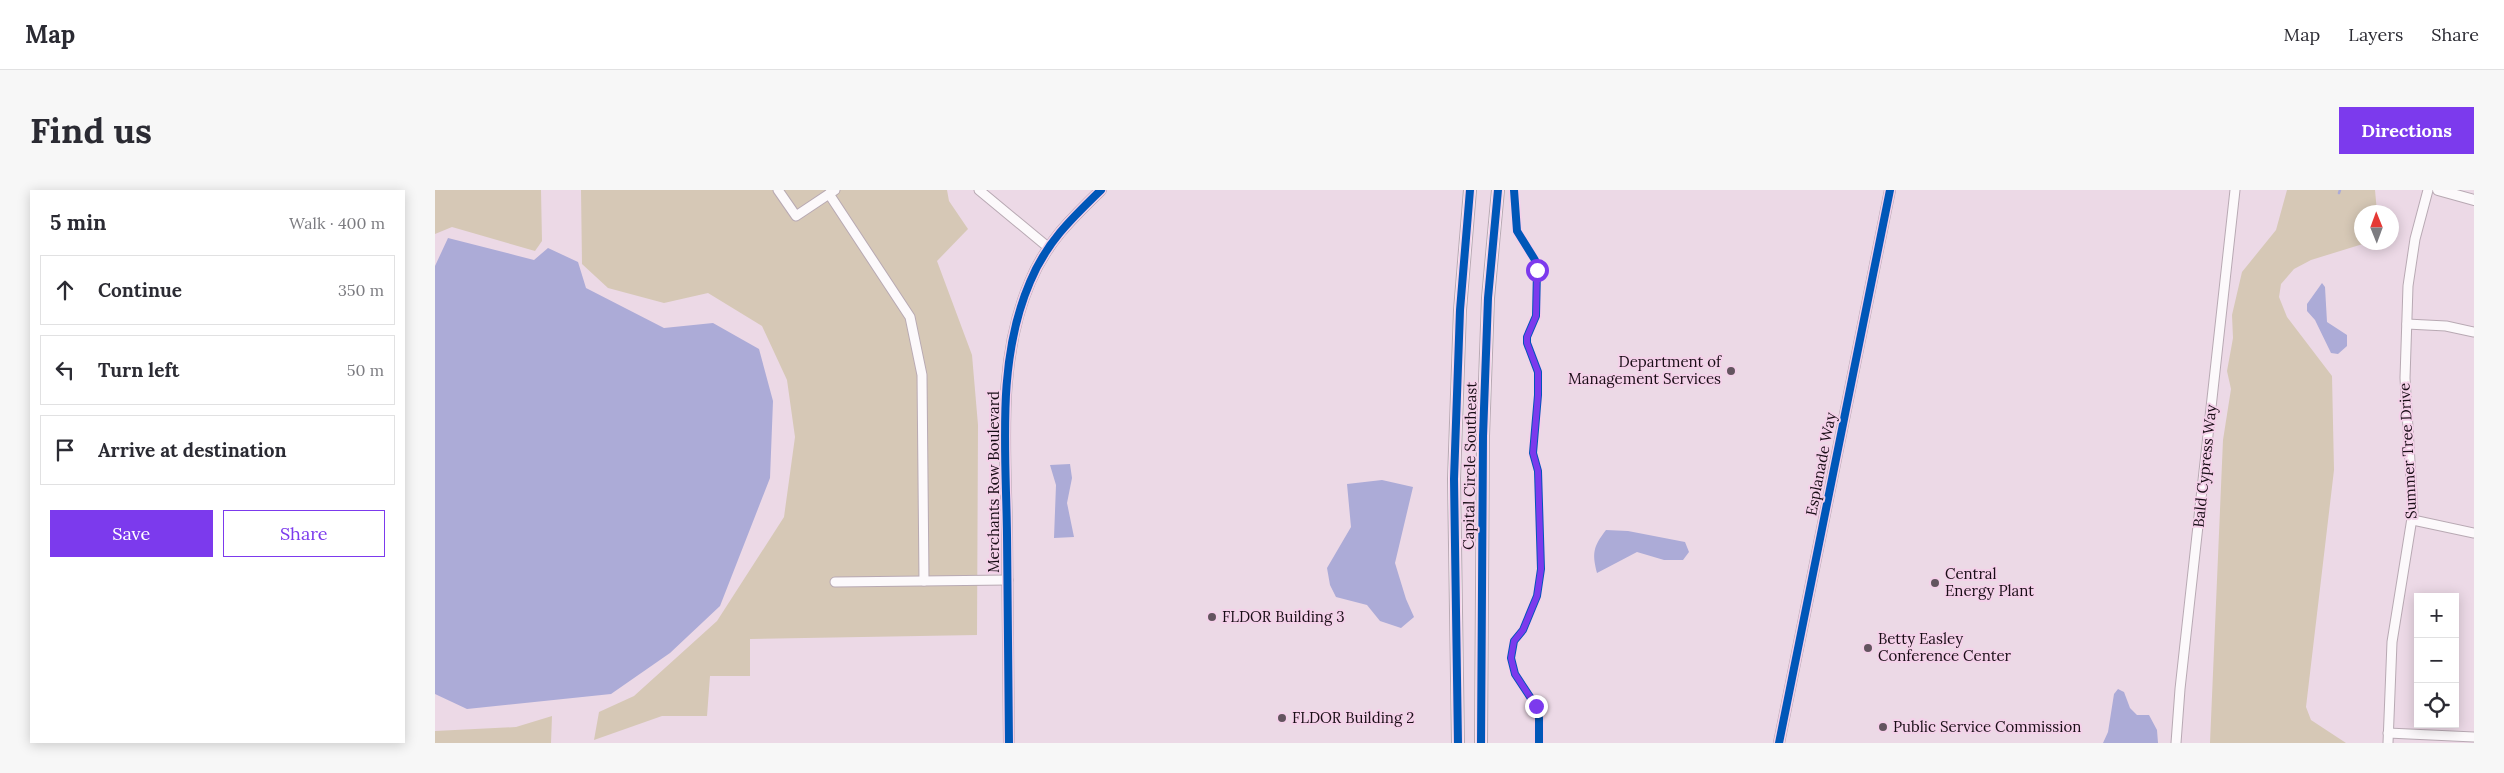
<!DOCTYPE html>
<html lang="en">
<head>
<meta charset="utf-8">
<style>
  :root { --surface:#fff; --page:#f7f7f7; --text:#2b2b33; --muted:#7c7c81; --line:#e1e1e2; --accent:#7c3aed }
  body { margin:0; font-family:Lora,serif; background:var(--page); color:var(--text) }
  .controls { position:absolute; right:15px; bottom:15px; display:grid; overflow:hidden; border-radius:0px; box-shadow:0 2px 12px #0003 }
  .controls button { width:45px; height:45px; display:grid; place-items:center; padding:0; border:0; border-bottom:1px solid var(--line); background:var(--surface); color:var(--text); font:25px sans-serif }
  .compass { position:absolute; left:1919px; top:15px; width:45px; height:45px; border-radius:50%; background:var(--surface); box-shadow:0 2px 12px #0003; rotate:359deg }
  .stop { position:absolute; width:15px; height:15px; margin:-11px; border:4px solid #7c3aed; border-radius:50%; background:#fff }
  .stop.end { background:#7c3aed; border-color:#fff; box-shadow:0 1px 5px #0008 }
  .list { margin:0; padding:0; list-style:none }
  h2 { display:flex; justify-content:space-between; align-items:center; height:65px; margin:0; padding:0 20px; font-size:21px }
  h2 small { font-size:16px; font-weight:400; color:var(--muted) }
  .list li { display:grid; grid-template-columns:32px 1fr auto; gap:15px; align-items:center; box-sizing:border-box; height:70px; margin:0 10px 10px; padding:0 10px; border:1px solid var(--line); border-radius:0px }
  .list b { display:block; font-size:19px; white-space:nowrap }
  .list em { font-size:16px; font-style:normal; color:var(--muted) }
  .actions { display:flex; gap:10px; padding:15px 20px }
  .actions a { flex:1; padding:11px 0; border:1px solid var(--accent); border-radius:0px; text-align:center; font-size:18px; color:var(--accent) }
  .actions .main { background:var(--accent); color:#fff }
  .icon { flex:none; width:28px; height:28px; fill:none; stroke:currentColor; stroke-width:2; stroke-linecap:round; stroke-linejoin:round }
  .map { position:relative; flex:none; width:2039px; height:553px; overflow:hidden; border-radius:0px }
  header { display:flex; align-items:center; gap:30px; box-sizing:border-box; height:70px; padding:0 25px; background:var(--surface); border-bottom:1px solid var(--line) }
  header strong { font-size:24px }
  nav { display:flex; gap:28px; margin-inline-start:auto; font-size:18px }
  .intro { display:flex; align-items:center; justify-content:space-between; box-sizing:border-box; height:120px; padding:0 30px }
  h1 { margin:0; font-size:35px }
  .button { padding:12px 22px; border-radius:0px; background:var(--accent); color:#fff; font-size:18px; font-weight:700 }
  main { display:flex; gap:30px; padding:0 30px }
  aside { flex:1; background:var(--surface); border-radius:0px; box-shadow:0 2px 12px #0003 }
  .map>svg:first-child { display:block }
</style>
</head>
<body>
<header>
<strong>Map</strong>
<nav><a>Map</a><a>Layers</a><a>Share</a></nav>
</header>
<div class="intro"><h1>Find us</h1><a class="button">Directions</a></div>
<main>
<aside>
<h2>5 min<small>Walk · 400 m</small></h2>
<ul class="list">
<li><svg class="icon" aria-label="ahead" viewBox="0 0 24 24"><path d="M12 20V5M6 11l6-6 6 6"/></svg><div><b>Continue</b></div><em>350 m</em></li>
<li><svg class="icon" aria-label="left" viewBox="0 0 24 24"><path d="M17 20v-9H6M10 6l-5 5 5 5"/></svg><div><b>Turn left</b></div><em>50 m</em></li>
<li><svg class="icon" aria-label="arrive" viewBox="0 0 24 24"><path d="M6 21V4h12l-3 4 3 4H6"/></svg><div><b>Arrive at destination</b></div></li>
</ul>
<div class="actions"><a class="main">Save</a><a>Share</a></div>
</aside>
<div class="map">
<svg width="2039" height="553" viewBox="0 0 2039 553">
  <rect width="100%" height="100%" fill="#ecd9e6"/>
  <g fill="#d6c8b6">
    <polygon points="0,0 106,0 107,51 100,61 17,37 0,44"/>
    <polygon points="146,0 512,0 514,11 533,39 502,71 537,165 543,235 542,445 315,449 315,486 275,486 272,526 227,526 159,550 164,522 199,506 282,431 349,327 360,247 352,190 327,136 273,103 229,113 173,98 147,74"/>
    <polygon points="1852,0 1940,0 1942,22 1926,22 1926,52 1931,53 1876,70 1859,79 1846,94 1844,107 1852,127 1897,186 1899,280 1871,517 1876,530 1911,553 1775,553 1788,250 1796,199 1792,181 1798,148 1797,125 1807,82 1841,40"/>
    <polygon points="117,526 116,553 0,553 0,541 81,537"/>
  </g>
  <g fill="#acabd7">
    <polygon points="13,48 99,70 113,58 143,72 151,98 229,138 278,133 324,159 338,211 335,288 285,416 235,463 176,504 32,519 0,504 0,76"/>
    <polygon points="1887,93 1890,97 1892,132 1912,145 1912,156 1903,164 1896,163 1880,130 1872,121 1872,114"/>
    <polygon points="635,274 637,288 632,313 639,347 619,348 621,295 615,275"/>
    <polygon points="947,290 978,297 960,373 971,409 979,427 966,438 945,431 932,415 901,407 895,395 892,378 916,337 912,294"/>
    <path d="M1171 340 1193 341 1250 352 1254 362 1248 370H1229L1202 362 1162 383C1157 363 1158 357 1171 340Z"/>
    <polygon points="1683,499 1689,502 1695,518 1702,525 1714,525 1722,540 1723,553 1668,553 1673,542 1679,504"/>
  </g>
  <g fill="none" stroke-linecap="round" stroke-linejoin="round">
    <polyline stroke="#acabd7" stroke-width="2.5" points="1904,3 1905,0"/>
    <defs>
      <g id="minor">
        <polyline points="343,0 361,26 400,0"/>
        <polyline points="544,0 614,58"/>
        <polyline points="394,4 475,127 487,185 489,391"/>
        <polyline points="1972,134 2011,136 2039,142"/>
        <polyline points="1978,330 2039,343"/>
        <polyline points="400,392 573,390"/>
        <polyline points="1953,543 2039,547"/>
        <polyline points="1741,553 1745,499 1800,0"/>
        <polyline points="1953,553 1957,452 1978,322 1970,188 1973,96 1980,49 1993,0"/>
      </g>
      <g id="tertiary">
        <polyline points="2003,0 2039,10"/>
        <path d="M574 553C573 484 573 415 572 345 571 261 561 171 595 92 611 53 636 29 666 0"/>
        <polyline points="1344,553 1455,0"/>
      </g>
      <g id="primary">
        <polyline points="1023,553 1019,289 1025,120 1035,0"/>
        <polyline points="1046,553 1048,246 1053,108 1063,0"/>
      </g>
    </defs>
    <use href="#minor" stroke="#b8a9b3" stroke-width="11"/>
    <use href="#tertiary" stroke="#b8a9b3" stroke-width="12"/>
    <use href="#primary" stroke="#b8a9b3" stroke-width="14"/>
    <use href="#minor" stroke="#fcf9fb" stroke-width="9"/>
    <use href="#tertiary" stroke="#fcf9fb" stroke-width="10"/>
    <use href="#primary" stroke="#fcf9fb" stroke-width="12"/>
    <defs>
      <g id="cycleway">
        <polyline points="1079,0 1082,41 1100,70 1102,80 1101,126 1092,147 1092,153 1103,182 1103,205 1098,263 1103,281 1106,379 1102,406 1088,440 1079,451 1076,468 1080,484 1101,516 1104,528 1104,553"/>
        <path d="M574 553C573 484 573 415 572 345 571 261 561 171 595 92 611 53 636 29 666 0"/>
        <polyline points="1023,553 1019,289 1025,120 1035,0"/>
        <polyline points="1046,553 1048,246 1053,108 1063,0"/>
        <polyline points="1344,553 1455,0"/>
      </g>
    </defs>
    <use href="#cycleway" stroke="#f4d1e9" stroke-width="11"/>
    <use href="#cycleway" stroke="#0057b8" stroke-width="8"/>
  </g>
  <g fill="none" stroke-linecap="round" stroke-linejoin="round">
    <polyline stroke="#7c3aed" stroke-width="6" points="1101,516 1080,484 1076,468 1079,451 1088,440 1102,406 1106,379 1103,281 1098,263 1103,205 1103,182 1092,153 1092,147 1101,126 1102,80"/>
  </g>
  <g fill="#63545f" stroke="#f4d1e9" stroke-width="2">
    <circle cx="1296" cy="181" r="5"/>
    <circle cx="1500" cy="393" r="5"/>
    <circle cx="777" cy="427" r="5"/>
    <circle cx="1433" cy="458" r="5"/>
    <circle cx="847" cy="528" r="5"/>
    <circle cx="1448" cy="537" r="5"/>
  </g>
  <g text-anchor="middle" stroke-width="4" stroke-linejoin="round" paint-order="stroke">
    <g font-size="15" fill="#190d16" stroke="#f4d1e9" text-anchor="start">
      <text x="1286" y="177" text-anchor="end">Department of<tspan x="1286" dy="17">Management Services</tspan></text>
      <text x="1510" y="389">Central<tspan x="1510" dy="17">Energy Plant</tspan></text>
      <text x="787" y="432">FLDOR Building 3</text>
      <text x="1443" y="454">Betty Easley<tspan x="1443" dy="17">Conference Center</tspan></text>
      <text x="857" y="533">FLDOR Building 2</text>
      <text x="1458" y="542">Public Service Commission</text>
    </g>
    <g font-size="15" fill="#190d16" stroke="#f4d1e9">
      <text transform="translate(1973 261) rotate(-93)" y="5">Summer Tree Drive</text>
      <text transform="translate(1386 274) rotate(-79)" y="5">Esplanade Way</text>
      <text transform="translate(1035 276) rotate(-89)" y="5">Capital Circle Southeast</text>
      <text transform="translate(1770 276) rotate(-84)" y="5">Bald Cypress Way</text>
      <text transform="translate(559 292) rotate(-90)" y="5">Merchants Row Boulevard</text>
    </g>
  </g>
</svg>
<div class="controls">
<button>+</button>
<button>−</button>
<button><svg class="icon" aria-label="locate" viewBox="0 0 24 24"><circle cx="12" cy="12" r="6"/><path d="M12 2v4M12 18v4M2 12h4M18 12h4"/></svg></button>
</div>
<svg class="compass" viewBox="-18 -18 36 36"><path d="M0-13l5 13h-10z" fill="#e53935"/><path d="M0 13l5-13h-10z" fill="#7c7c81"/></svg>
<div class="stop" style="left:1102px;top:80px"></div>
<div class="stop end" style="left:1101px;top:516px"></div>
</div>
</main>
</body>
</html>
